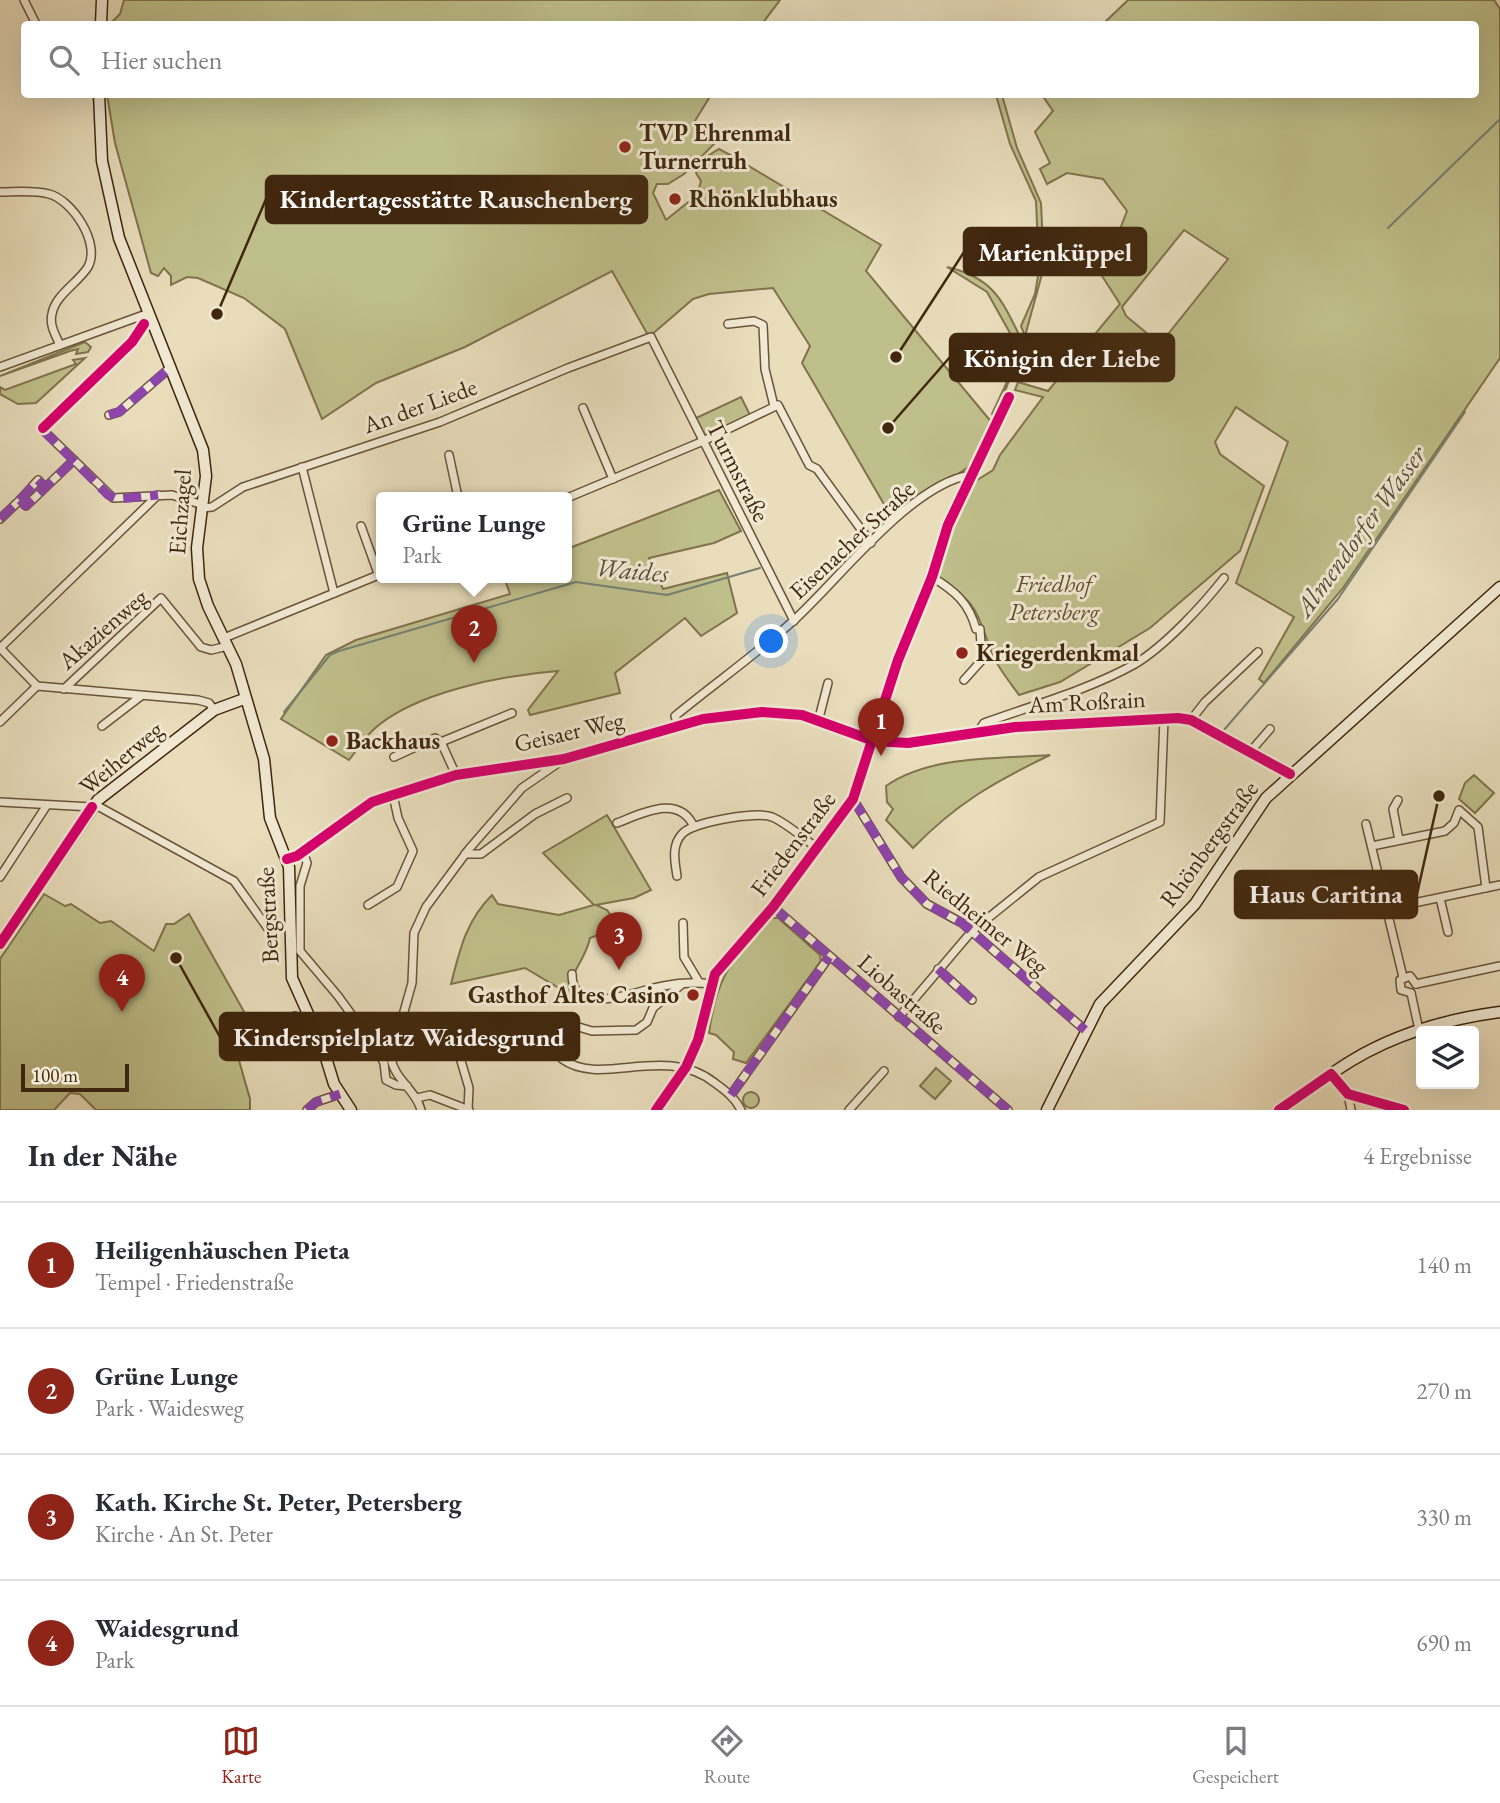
<!DOCTYPE html>
<html lang="de">
<head>
<meta charset="utf-8">
<style>
  :root { --surface:#fff; --page:#f7f7f7; --text:#2b2b33; --muted:#7c7c81; --line:#e1e1e2; --accent:#8f2418 }
  body { margin:0; font-family:"EB Garamond",serif; background:var(--page); color:var(--text) }
  .controls { position:absolute; right:21px; bottom:21px; display:grid; overflow:hidden; border-radius:7px; box-shadow:0 7px 28px #0002 }
  .controls button { width:63px; height:63px; display:grid; place-items:center; padding:0; border:0; border-bottom:2px solid var(--line); background:var(--surface); color:var(--text); font:35px sans-serif }
  .scale { position:absolute; left:21px; bottom:18px; width:108px; box-sizing:border-box; padding-left:7px; border:4px solid #40270e; border-top:0; font-size:19px; line-height:24px; white-space:nowrap; color:#40270e; -webkit-text-stroke:5px #f1e9d3; paint-order:stroke }
  .you { position:absolute; left:772px; top:642px; width:24px; height:24px; margin:-18px; border:5px solid #fff; border-radius:50%; background:#1a73e8; box-shadow:0 0 0 10px #1a73e833 }
  .badge { display:grid; place-items:center; width:46px; height:46px; border-radius:50%; background:var(--accent); color:#fff; font-size:23px; font-weight:700 }
  .pin { position:absolute; translate:-50% -58px; filter:drop-shadow(0 2px 4px #0008) }
  .pin::after { content:''; position:absolute; top:37px; width:24px; height:21px; background:inherit; clip-path:polygon(0 0,100% 0,50% 100%) }
  .popup { position:absolute; left:376px; top:492px; width:196px; height:91px; box-sizing:border-box; display:grid; place-content:center; border-radius:7px; background:var(--surface); filter:drop-shadow(0 2px 5px #0005); font-size:23px; white-space:nowrap; color:var(--muted) }
  .popup b { font-size:26px; color:var(--text) }
  .popup::after { content:''; position:absolute; left:50%; top:100%; margin-left:-14px; border:14px solid transparent; border-top-color:var(--surface) }
  .list { margin:0; padding:0; list-style:none }
  h2 { display:flex; justify-content:space-between; align-items:center; height:91px; margin:0; padding:0 28px; font-size:30px }
  h2 small { font-size:23px; font-weight:400; color:var(--muted) }
  .list li { display:grid; grid-template-columns:46px 1fr auto; gap:21px; align-items:center; box-sizing:border-box; height:126px; padding:0 28px; border-top:2px solid var(--line) }
  .list b { display:block; font-size:26px; white-space:nowrap }
  .list p { margin:0; font-size:23px; white-space:nowrap; color:var(--muted) }
  .list em { font-size:23px; font-style:normal; color:var(--muted) }
  .icon { flex:none; width:38px; height:38px; fill:none; stroke:currentColor; stroke-width:2; stroke-linecap:round; stroke-linejoin:round }
  .map { position:relative; flex:none; width:1500px; height:1110px; overflow:hidden }
  .search { position:absolute; background:var(--surface); box-shadow:0 7px 28px #0002; left:21px; right:21px; top:21px; height:77px; display:flex; align-items:center; gap:18px; box-sizing:border-box; padding:0 24px; border-radius:7px; color:var(--muted); font-size:26px }
  .sheet { height:595px; background:var(--surface) }
  nav { display:flex; justify-content:space-around; align-items:center; box-sizing:border-box; height:98px; border-top:2px solid var(--line); background:var(--surface); font-size:19px; color:var(--muted) }
  nav a { display:grid; justify-items:center; gap:4px }
  nav .on { color:var(--accent) }
  .map>svg:first-child { display:block }
</style>
</head>
<body>
<div class="map">
<svg width="1500" height="1110" viewBox="0 0 1500 1110">
  <rect width="100%" height="100%" fill="#e9ddbc"/>
  <filter id="stains"><feTurbulence type="fractalNoise" baseFrequency=".00286" numOctaves="4"/><feColorMatrix values="0 0 0 0 .2 0 0 0 0 .09 0 0 0 0 .02 0 0 0 .5 -.17"/></filter>
  <radialGradient id="worn" r=".72"><stop offset=".6" stop-color="#630" stop-opacity="0"/><stop offset="1" stop-color="#630" stop-opacity=".3"/></radialGradient>
  <g fill="#bfbf8b" stroke="#80734c" stroke-width="2" fill-rule="evenodd">
    <polygon points="124,0 780,0 762,24 110,24 120,14"/>
    <path d="M1128 0H1494L1500 9V358L1343 588 1264 683 1259 679 1294 617 1236 583 1288 442 1236 407 1215 442 1220 454 1264 486 1240 551 1150 628 1060 682 1019 695C1010 682 997 667 992 653 975 609 978 602 934 576L950 526 968 486 993 470 1000 455 1043 397 1015 390 1018 382 1048 391 1120 304 1102 276 1127 211 1103 179 1067 173 1047 184 1040 169 1050 163 1035 132 1053 111 1042 95 1476 94V24H1103ZM1184 230 1228 259 1160 344 1126 316 1122 307Z"/>
    <polygon points="107,95 711,95 693,124 714,144 684,174 668,184 657,184 653,193 666,220 697,195 701,181 696,173 703,159 719,149 736,158 734,166 737,159 881,245 866,271 993,424 975,459 967,468 892,518 802,363 810,346 773,288 709,294 693,299 649,337 612,271 465,347 376,383 322,419 285,329 244,298 198,278 187,277 171,285 171,276 164,268 158,276 151,273 115,143"/>
    <polygon points="996,95 1002,95 1017,148 1041,203 1044,267 1025,336 1021,326 1035,294 1039,270 1036,201 1010,144"/>
    <path d="M947 267C995 278 1003 302 1023 343L995 418 992 414 1006 384 1015 342 987 292Z"/>
    <polygon points="85,342 91,347 88,352 76,354 78,349 70,351 0,376"/>
    <polygon points="85,358 36,403 18,404 0,394 0,387 5,390 76,364 73,360"/>
    <polygon points="741,397 751,417 704,440 694,419"/>
    <path d="M719 490 741 531 714 543 649 558 663 589 727 573 737 613 701 636 685 618 615 673 620 693 530 715 528 710 558 671C504 675 414 692 373 730 364 739 357 750 349 760L281 719 326 655 356 640 510 594 504 577H567V549Z"/>
    <path d="M1050 755C994 782 957 803 913 848L886 820 893 809 887 802 886 786C930 755 998 759 1050 755Z"/>
    <polygon points="1474,775 1494,793 1475,813 1459,799 1465,783"/>
    <path d="M607 815 651 890 634 898 596 905 607 910 619 927 590 938C586 959 570 971 569 994L525 968 451 984C460 949 466 921 492 895L498 904 559 915 594 905 543 853Z"/>
    <polygon points="44,894 65,906 71,904 100,923 111,921 154,951 166,924 174,924 189,914 256,1033 240,1033 234,1043 250,1099 250,1110 96,1110 80,1094 70,1093 54,1110 0,1110 0,959"/>
    <path d="M772 918H778L820 955 821 961 746 1063 733 1059 734 1052 716 1035 709 1033C717 973 732 961 772 918Z"/>
    <polygon points="936,1068 951,1081 935,1099 920,1086"/>
    <circle cx="751" cy="1100" r="8"/>
  </g>
  <g fill="none" stroke-linecap="round" stroke-linejoin="round">
    <g stroke="#758072" stroke-width="2">
      <polyline points="1388,228 1500,119"/>
      <polyline points="284,712 330,655 339,651 576,582 667,595 760,568"/>
      <polyline points="1223,731 1338,599 1465,412"/>
    </g>
    <defs>
      <g id="street">
        <polyline points="24,0 36,24"/>
        <path d="M0 192C15 192 34 190 49 194 72 200 101 243 88 267 78 283 55 295 52 314 49 325 56 336 60 345"/>
        <polyline points="728,324 754,321 763,325 765,369 774,406"/>
        <polyline points="0,367 149,313"/>
        <polyline points="583,408 613,479"/>
        <polyline points="109,415 119,412 171,367"/>
        <polyline points="43,430 113,498 172,495 203,505"/>
        <polyline points="449,455 458,497"/>
        <polyline points="302,467 334,593"/>
        <polyline points="567,498 701,442 778,405 809,465 817,469 871,543"/>
        <polyline points="20,500 38,480 45,487"/>
        <polyline points="202,508 212,507 243,487 440,422 568,368 651,337 794,621"/>
        <polyline points="0,519 20,500 26,506 74,460"/>
        <polyline points="361,526 379,576"/>
        <path d="M932 577C955 591 969 603 976 629H980L982 660 964 680"/>
        <polyline points="224,638 381,574"/>
        <polyline points="0,648 37,686 198,700 209,703 214,710"/>
        <polyline points="0,648 158,495"/>
        <polyline points="64,689 161,598 201,647 211,650 228,646"/>
        <polyline points="819,718 828,683"/>
        <polyline points="1191,720 1205,702 1258,652"/>
        <polyline points="0,722 37,686"/>
        <polyline points="102,726 141,696"/>
        <path d="M678 726 675 716C714 684 755 655 792 622 837 582 911 483 971 475"/>
        <path d="M978 732 984 723C1034 705 1088 690 1135 664 1165 646 1203 605 1224 578"/>
        <polyline points="441,742 456,775"/>
        <polyline points="1250,752 1270,729"/>
        <polyline points="394,757 435,738 441,742 512,713"/>
        <polyline points="853,799 901,877 927,904 962,923 1085,1030"/>
        <polyline points="1398,800 1393,809 1399,840"/>
        <polyline points="0,802 92,807"/>
        <polyline points="94,804 234,881 269,930"/>
        <path d="M617 823C641 814 679 793 694 827"/>
        <polyline points="1366,824 1403,977"/>
        <polyline points="1372,846 1445,831 1454,823 1459,810 1478,827 1486,888"/>
        <polyline points="303,851 307,863 300,886 300,951 338,996 378,1051 384,1063 386,1080 396,1085 407,1086"/>
        <polyline points="465,854 481,854 535,814 567,798"/>
        <polyline points="287,859 297,856 372,802 393,795 456,775 564,759 703,719 762,712 802,715 874,741 908,743 1015,727 1178,718 1191,720 1290,774"/>
        <path d="M677 876C675 862 671 846 682 834 692 822 757 811 772 817 788 824 803 838 817 848"/>
        <polyline points="0,877 47,805"/>
        <polyline points="1440,898 1448,932"/>
        <polyline points="368,905 397,887 413,851 398,818 393,795"/>
        <polyline points="773,907 1008,1110"/>
        <polyline points="1371,912 1500,885"/>
        <polyline points="683,923 684,957 699,982"/>
        <polyline points="938,969 972,1000"/>
        <path d="M572 974C572 1020 637 990 663 986 678 983 696 982 712 984"/>
        <polyline points="1416,984 1500,966"/>
        <polyline points="1411,993 1401,990 1400,980 1410,976 1416,984"/>
        <polyline points="1411,993 1419,1030"/>
        <polyline points="899,1017 972,931 1039,877 1160,822 1164,719"/>
        <polyline points="572,1025 592,1031 636,1030 647,1022 653,1008 681,985"/>
        <polyline points="287,1026 295,1016 309,1048 322,1045"/>
        <polyline points="459,1054 469,1088 468,1110"/>
        <path d="M562 1059C602 1088 664 1043 715 1083 726 1091 735 1098 741 1110"/>
        <polyline points="1331,1074 1348,1094 1351,1110"/>
        <polyline points="1348,1094 1404,1110"/>
        <polyline points="731,1095 829,957"/>
        <polyline points="417,1098 430,1095 469,1110"/>
        <polyline points="307,1110 316,1102 340,1094"/>
        <path d="M421 1110C416 1090 394 1079 391 1058L412 983 414 933 426 907 469 849 522 788 561 761"/>
        <polyline points="656,1110 686,1067 698,1040 715,974 773,907 853,799 898,660 932,577 948,525 1009,397"/>
        <polyline points="849,1110 884,1071"/>
      </g>
      <g id="secondary">
        <polyline points="101,24 102,0"/>
        <polyline points="99,94 102,161 119,238 203,450 206,476 197,548 199,579 208,606 236,664 264,759 270,818 289,867 292,978 322,1045 334,1084 351,1110"/>
        <polyline points="0,944 98,800 214,710 244,699"/>
        <polyline points="1047,1110 1100,1004 1195,904 1266,798 1500,587"/>
        <path d="M1279 1110C1304 1095 1326 1076 1351 1061 1397 1033 1447 1019 1500 1012"/>
      </g>
    </defs>
    <use href="#street" stroke="#6a543a" stroke-width="10"/>
    <use href="#secondary" stroke="#40270e" stroke-width="13"/>
    <use href="#street" stroke="#f1e9d3" stroke-width="7"/>
    <use href="#secondary" stroke="#f1e9d3" stroke-width="10"/>
    <g stroke="#8e44ad" stroke-width="9" stroke-dasharray="18 9" stroke-linecap="butt">
      <polyline points="109,415 119,412 171,367"/>
      <polyline points="43,430 108,495 118,499 158,495"/>
      <polyline points="20,500 38,480 45,487"/>
      <polyline points="0,519 20,500 26,506 74,460"/>
      <polyline points="853,799 901,877 927,904 962,923 1085,1030"/>
      <polyline points="773,907 1008,1110"/>
      <polyline points="938,969 972,1000"/>
      <polyline points="731,1095 829,957"/>
      <polyline points="307,1110 316,1102 340,1094"/>
    </g>
    <defs>
      <g id="cycleway">
        <polyline points="43,428 132,342 144,324"/>
        <polyline points="287,859 297,856 372,802 393,795 456,775 564,759 703,719 762,712 802,715 874,741 908,743 1015,727 1178,718 1191,720 1290,774"/>
        <polyline points="0,944 92,807"/>
        <polyline points="656,1110 686,1067 698,1040 715,974 773,907 853,799 898,660 932,577 948,525 1009,397"/>
        <polyline points="1279,1110 1331,1074 1348,1094 1404,1110"/>
      </g>
    </defs>
    <use href="#cycleway" stroke="#f1e9d3" stroke-width="15"/>
    <use href="#cycleway" stroke="#d6006c" stroke-width="10"/>
  </g>
  <g fill="#8f2418" stroke="#f1e9d3" stroke-width="2.5">
    <circle cx="625" cy="147" r="7"/>
    <circle cx="675" cy="199" r="7"/>
    <circle cx="962" cy="653" r="7"/>
    <circle cx="332" cy="741" r="7"/>
    <circle cx="693" cy="995" r="7"/>
  </g>
  <g text-anchor="middle" stroke-width="6" stroke-linejoin="round" paint-order="stroke">
    <g font-size="24" font-weight="bold" fill="#40270e" stroke="#f1e9d3" text-anchor="start">
      <text x="639" y="141">TVP Ehrenmal<tspan x="639" dy="28">Turnerruh</tspan></text>
      <text x="689" y="207">Rhönklubhaus</text>
      <text x="976" y="661">Kriegerdenkmal</text>
      <text x="346" y="749">Backhaus</text>
      <text x="679" y="1003" text-anchor="end">Gasthof Altes Casino</text>
    </g>
    <g font-size="24" fill="#40270e" stroke="#f1e9d3">
      <text transform="translate(420 406) rotate(-20)" y="8">An der Liede</text>
      <text transform="translate(738 471) rotate(63)" y="8">Turmstraße</text>
      <text transform="translate(180 512) rotate(-86)" y="8">Eichzagel</text>
      <text transform="translate(852 540) rotate(-43)" y="8">Eisenacher Straße</text>
      <text transform="translate(103 629) rotate(-41)" y="8">Akazienweg</text>
      <text transform="translate(1087 702) rotate(-3)" y="8">Am Roßrain</text>
      <text transform="translate(569 732) rotate(-13)" y="8">Geisaer Weg</text>
      <text transform="translate(121 758) rotate(-40)" y="8">Weiherweg</text>
      <text transform="translate(793 844) rotate(-53)" y="8">Friedenstraße</text>
      <text transform="translate(1209 844) rotate(-54)" y="8">Rhönbergstraße</text>
      <text transform="translate(268 915) rotate(-93)" y="8">Bergstraße</text>
      <text transform="translate(986 922) rotate(39)" y="8">Riedheimer Weg</text>
      <text transform="translate(902 994) rotate(41)" y="8">Liobastraße</text>
    </g>
    <g font-size="24" font-style="italic" fill="#604d2d" stroke="#f1e9d3">
      <text x="1054" y="592">Friedhof<tspan x="1054" dy="28">Petersberg</tspan></text>
    </g>
    <g font-size="26" font-style="italic" fill="#564c38" stroke="#f1e9d3">
      <text transform="translate(1360 531) rotate(-54)" y="9">Almendorfer Wasser</text>
      <text transform="translate(632 570) rotate(5)" y="9">Waides</text>
    </g>
  </g>
  <path fill="none" stroke="#40270e" stroke-width="2.5" d="M217 314L266 199M896 357L964 252M888 428L950 357M1439 796L1417 894M176 958L220 1037"/>
  <g fill="#40270e" stroke="#f1e9d3" stroke-width="2.5">
    <circle cx="217" cy="314" r="7"/>
    <circle cx="896" cy="357" r="7"/>
    <circle cx="888" cy="428" r="7"/>
    <circle cx="1439" cy="796" r="7"/>
    <circle cx="176" cy="958" r="7"/>
  </g>
  <g fill="#40270e" stroke="#40270e" stroke-width="2.5">
    <rect x="266" y="176" width="381" height="47" rx="7"/>
    <rect x="964" y="228" width="182" height="47" rx="7"/>
    <rect x="950" y="334" width="224" height="47" rx="7"/>
    <rect x="1235" y="871" width="182" height="47" rx="7"/>
    <rect x="220" y="1013" width="359" height="47" rx="7"/>
  </g>
  <g font-size="26" text-anchor="middle" font-weight="bold" fill="#fff">
    <text x="456" y="208">Kindertagesstätte Rauschenberg</text>
    <text x="1055" y="261">Marienküppel</text>
    <text x="1062" y="367">Königin der Liebe</text>
    <text x="1326" y="903">Haus Caritina</text>
    <text x="399" y="1046">Kinderspielplatz Waidesgrund</text>
  </g>
  <rect width="100%" height="100%" filter="url(#stains)"/>
  <rect width="100%" height="100%" fill="url(#worn)"/>
</svg>
<div class="controls">
<button><svg class="icon" aria-label="layers" viewBox="0 0 24 24"><path d="M12 4l9 5-9 5-9-5zM3 14l9 5 9-5"/></svg></button>
</div>
<div class="scale">100 m</div>
<div class="you"></div>
<div class="pin badge" style="left:881px;top:756px">1</div>
<div class="pin badge" style="left:474px;top:663px">2</div>
<div class="popup"><b>Grüne Lunge</b>Park</div>
<div class="pin badge" style="left:619px;top:970px">3</div>
<div class="pin badge" style="left:122px;top:1012px">4</div>
<div class="search"><svg class="icon" aria-label="search" viewBox="0 0 24 24"><circle cx="10" cy="10" r="6"/><path d="M15 15l6 6"/></svg>Hier suchen</div>
</div>
<section class="sheet">
<h2>In der Nähe<small>4 Ergebnisse</small></h2>
<ul class="list">
<li><span class="badge">1</span><div><b>Heiligenhäuschen Pieta</b><p>Tempel · Friedenstraße</p></div><em>140 m</em></li>
<li><span class="badge">2</span><div><b>Grüne Lunge</b><p>Park · Waidesweg</p></div><em>270 m</em></li>
<li><span class="badge">3</span><div><b>Kath. Kirche St. Peter, Petersberg</b><p>Kirche · An St. Peter</p></div><em>330 m</em></li>
<li><span class="badge">4</span><div><b>Waidesgrund</b><p>Park</p></div><em>690 m</em></li>
</ul>
</section>
<nav>
<a class="on"><svg class="icon" aria-label="map" viewBox="0 0 24 24"><path d="M3 6l6-2 6 2 6-2v14l-6 2-6-2-6 2zM9 4v14M15 6v14"/></svg>Karte</a>
<a><svg class="icon" aria-label="directions" viewBox="0 0 24 24"><path d="M12 3l9 9-9 9-9-9zM9 14v-3h6M13 9l2 2-2 2"/></svg>Route</a>
<a><svg class="icon" aria-label="saved" viewBox="0 0 24 24"><path d="M7 4h10v16l-5-4-5 4z"/></svg>Gespeichert</a>
</nav>
</body>
</html>
